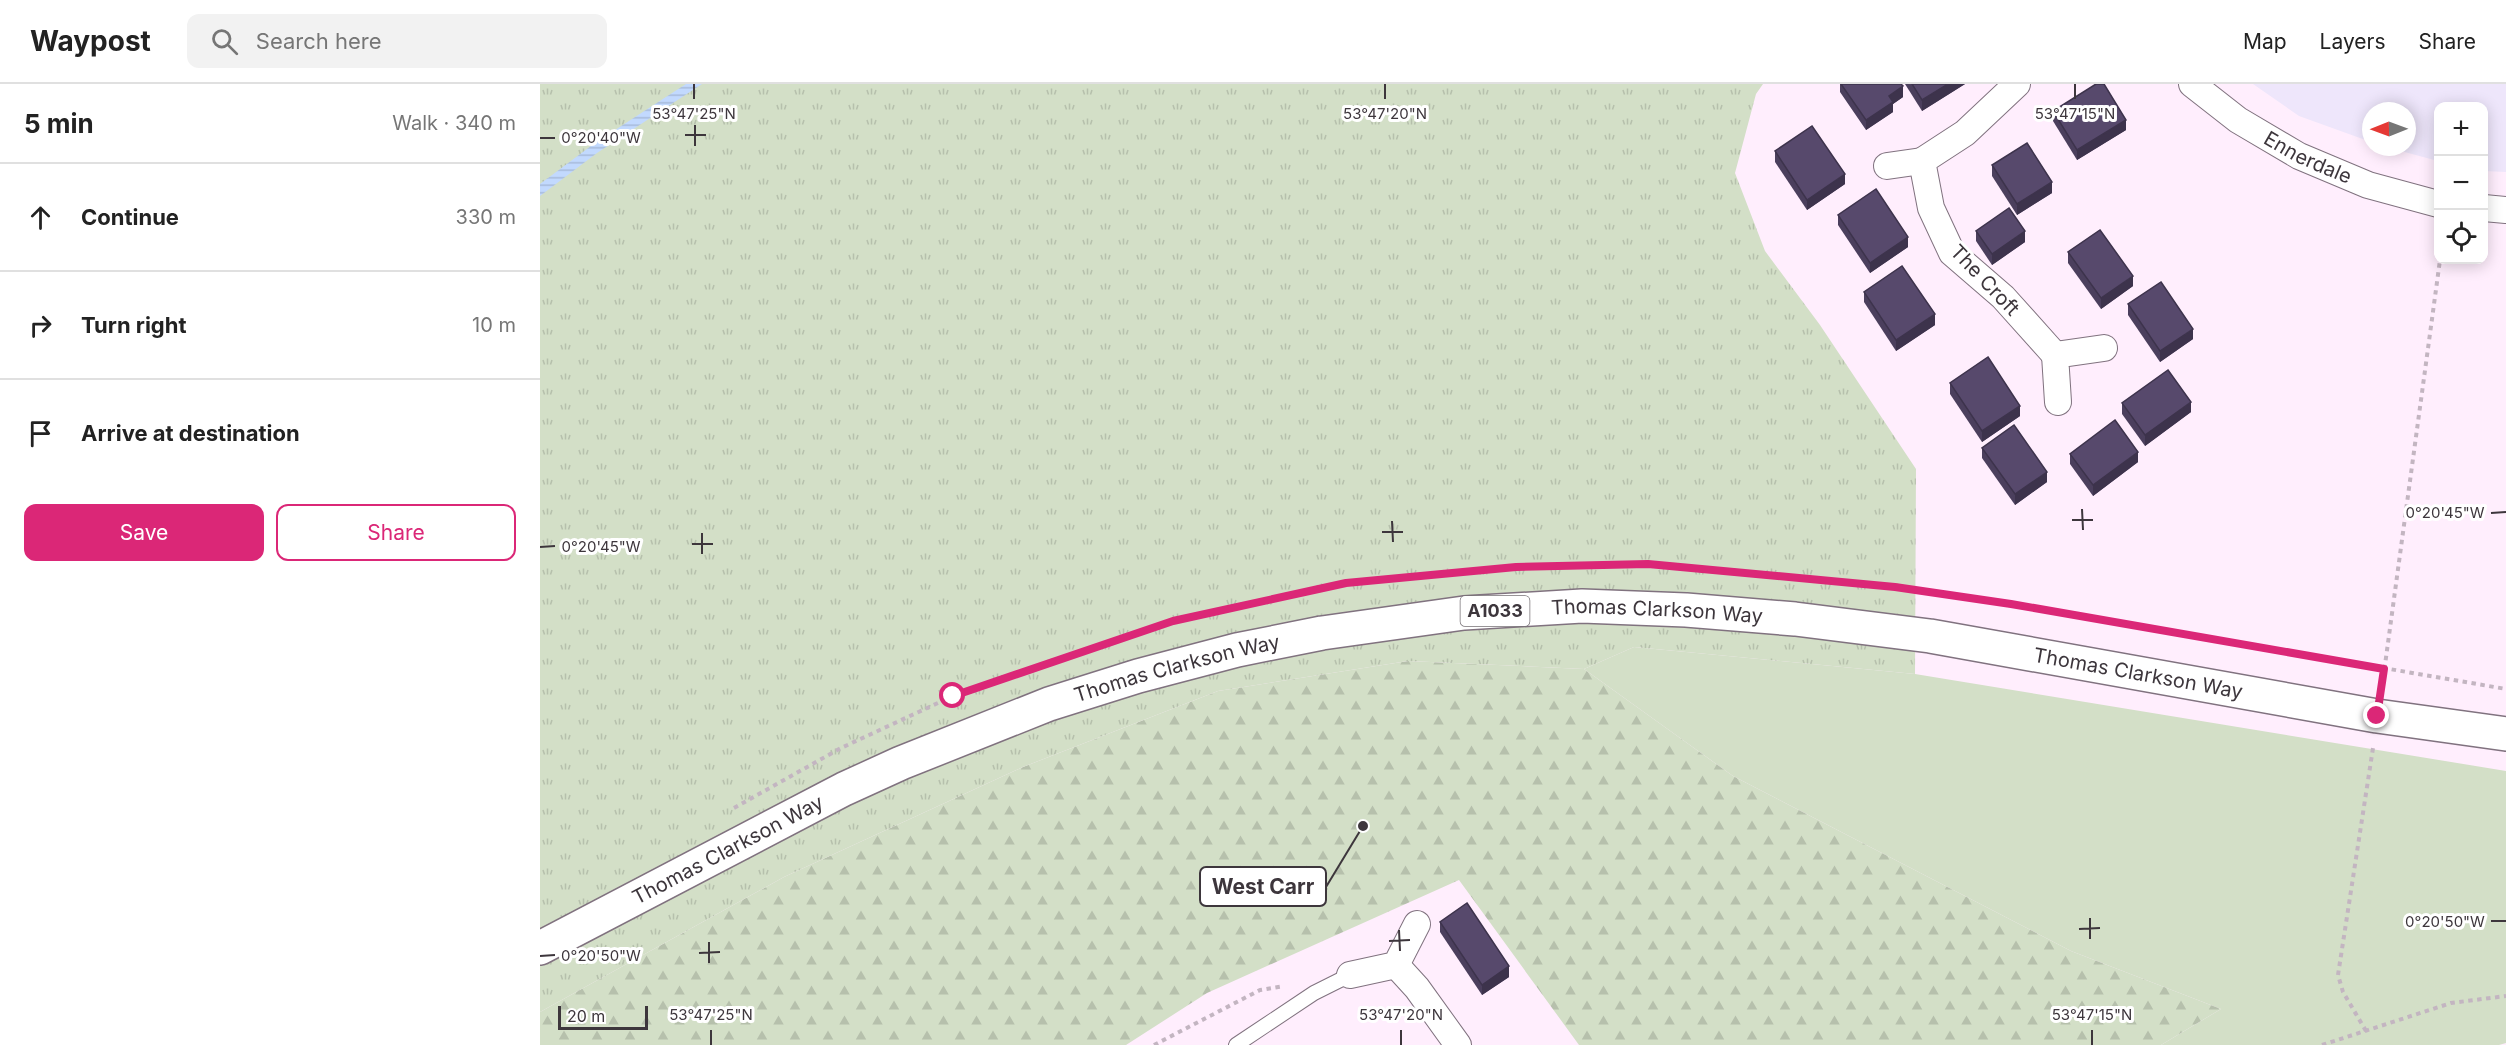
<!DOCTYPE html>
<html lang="en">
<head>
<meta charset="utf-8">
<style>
  :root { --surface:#fff; --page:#f2f2f2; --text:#222; --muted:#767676; --line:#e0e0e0; --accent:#db2777 }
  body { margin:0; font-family:Inter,sans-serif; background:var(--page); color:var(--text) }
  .controls { position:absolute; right:18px; top:18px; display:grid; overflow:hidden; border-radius:12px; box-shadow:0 3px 15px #0003 }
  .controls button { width:54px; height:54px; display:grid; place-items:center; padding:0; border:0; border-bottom:2px solid var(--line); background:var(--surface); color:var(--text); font:30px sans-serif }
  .compass { position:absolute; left:1822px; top:18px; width:54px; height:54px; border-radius:50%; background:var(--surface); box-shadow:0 3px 15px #0003; rotate:269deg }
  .scale { position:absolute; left:18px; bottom:15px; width:90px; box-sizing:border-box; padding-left:6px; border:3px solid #3d363c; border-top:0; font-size:16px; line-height:21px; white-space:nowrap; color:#3d363c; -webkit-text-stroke:4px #fff; paint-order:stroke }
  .stop { position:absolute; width:18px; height:18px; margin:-14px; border:4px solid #db2777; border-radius:50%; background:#fff }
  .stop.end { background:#db2777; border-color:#fff; box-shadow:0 2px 6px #0008 }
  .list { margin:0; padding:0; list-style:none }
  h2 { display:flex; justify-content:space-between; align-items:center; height:78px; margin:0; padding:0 24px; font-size:26px }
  h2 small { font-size:20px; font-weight:400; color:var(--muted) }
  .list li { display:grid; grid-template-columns:39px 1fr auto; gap:18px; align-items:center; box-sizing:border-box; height:108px; padding:0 24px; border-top:2px solid var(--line) }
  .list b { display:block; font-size:22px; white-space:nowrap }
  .list em { font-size:20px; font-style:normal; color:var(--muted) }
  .actions { display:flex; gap:12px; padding:18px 24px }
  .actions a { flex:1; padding:14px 0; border:2px solid var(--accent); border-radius:12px; text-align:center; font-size:21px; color:var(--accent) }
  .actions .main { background:var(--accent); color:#fff }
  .icon { flex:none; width:33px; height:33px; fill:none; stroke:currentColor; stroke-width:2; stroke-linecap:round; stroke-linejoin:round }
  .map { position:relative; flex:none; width:1966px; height:961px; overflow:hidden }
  header { display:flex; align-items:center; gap:36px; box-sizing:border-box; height:84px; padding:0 30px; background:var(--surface); border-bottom:2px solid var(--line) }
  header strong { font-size:28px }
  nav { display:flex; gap:33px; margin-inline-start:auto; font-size:21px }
  .search { width:420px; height:54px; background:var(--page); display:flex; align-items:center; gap:15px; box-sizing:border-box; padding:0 21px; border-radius:12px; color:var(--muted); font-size:22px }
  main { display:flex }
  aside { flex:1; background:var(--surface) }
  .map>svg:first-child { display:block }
</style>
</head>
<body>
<header>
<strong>Waypost</strong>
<div class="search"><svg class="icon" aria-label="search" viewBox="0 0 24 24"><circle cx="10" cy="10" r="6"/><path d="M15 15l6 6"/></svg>Search here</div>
<nav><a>Map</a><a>Layers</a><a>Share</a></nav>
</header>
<main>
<aside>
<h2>5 min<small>Walk · 340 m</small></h2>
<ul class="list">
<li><svg class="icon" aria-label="ahead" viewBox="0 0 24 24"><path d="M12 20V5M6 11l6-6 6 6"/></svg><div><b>Continue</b></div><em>330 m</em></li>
<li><svg class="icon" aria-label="right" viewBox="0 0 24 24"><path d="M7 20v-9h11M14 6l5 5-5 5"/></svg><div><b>Turn right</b></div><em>10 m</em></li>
<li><svg class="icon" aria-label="arrive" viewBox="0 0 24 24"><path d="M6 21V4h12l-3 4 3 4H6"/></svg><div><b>Arrive at destination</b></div></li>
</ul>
<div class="actions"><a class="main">Save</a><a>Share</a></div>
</aside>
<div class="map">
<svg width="1966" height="961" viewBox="0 0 1966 961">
  <defs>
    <pattern id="forest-firs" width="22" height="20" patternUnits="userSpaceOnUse" patternTransform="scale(1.5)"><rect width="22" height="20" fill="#d3dfc7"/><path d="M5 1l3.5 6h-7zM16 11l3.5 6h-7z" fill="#b6c0ac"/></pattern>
    <pattern id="park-tufts" width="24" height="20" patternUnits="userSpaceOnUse" patternTransform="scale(1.5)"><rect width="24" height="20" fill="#d3dfc7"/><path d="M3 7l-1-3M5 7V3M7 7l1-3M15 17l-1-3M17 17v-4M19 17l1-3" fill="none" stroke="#b6c0ac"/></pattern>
    <pattern id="water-rules" width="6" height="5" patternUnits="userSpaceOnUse" patternTransform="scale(1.5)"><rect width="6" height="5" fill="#c2d9fe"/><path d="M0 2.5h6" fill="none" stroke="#a8bbdb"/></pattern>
  </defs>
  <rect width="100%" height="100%" fill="#ffeefd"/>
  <polygon fill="#eee6fb" points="1713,0 1966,0 1966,88 1944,87 1944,22 1898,22 1898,77 1846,63 1867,63 1867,27 1831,27 1831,58 1759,32"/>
  <polygon fill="#d3dfc7" points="1094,563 1375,590 1966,687 1966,959 1959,961 1621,961 1681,925 1531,867 1193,692 1044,585"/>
  <polygon fill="url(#forest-firs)" points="868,577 1044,585 1193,692 1531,867 1681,925 1621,961 1039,961 919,796 667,909 586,961 0,961 0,928 244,793 483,683 678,607"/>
  <polygon fill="url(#park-tufts)" points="0,0 1223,0 1216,10 1195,89 1225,167 1280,241 1376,385 1375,590 1094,563 1044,585 868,577 678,607 483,683 244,793 0,928"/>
  <polygon fill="url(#water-rules)" points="146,0 162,0 57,69 0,112 0,100 55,59"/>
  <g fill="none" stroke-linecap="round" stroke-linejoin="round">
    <defs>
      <polyline id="service" points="696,961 774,909 810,891"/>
      <g id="minor">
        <polyline points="1477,0 1425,49 1382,77 1391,124 1412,169 1463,213 1515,271"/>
        <path id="s1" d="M1652 0 1698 36 1759 72 1828 101 1898 120"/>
        <polyline points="1347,82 1382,77"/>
        <polyline points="1944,124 1966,126"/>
        <polyline points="1518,318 1515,271 1564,264"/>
        <polyline points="856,881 877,904 918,961"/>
        <polyline points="810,891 856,881 877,840"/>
      </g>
      <g id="trunk">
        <path id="s2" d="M0 864 304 705 361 679 509 620 598 592 697 566 782 549 924 529 1042 522 1146 526 1255 535 1390 552 1837 632 1966 650"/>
      </g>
    </defs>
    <use href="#service" stroke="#80727f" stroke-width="16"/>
    <use href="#minor" stroke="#80727f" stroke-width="28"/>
    <use href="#trunk" stroke="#80727f" stroke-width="36"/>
    <g stroke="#c3b5c1" stroke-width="4" stroke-dasharray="4.5 4.5" stroke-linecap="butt">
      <polyline points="1842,603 1900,176"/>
      <polyline points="194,724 301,664 413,612 633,537 806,499 976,483 1108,480 1355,503 1471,520 1966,605"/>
      <polyline points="1826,947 1803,908 1798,891 1833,664"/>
      <polyline points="614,961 720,906 744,902"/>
      <polyline points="1782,961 1911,919 1966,912"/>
    </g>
    <use href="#service" stroke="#fff" stroke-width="14"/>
    <use href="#minor" stroke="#fff" stroke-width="26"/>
    <use href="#trunk" stroke="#fff" stroke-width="33"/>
  </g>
  <g fill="#4b3f5d">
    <polygon points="1300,0 1361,0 1363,13 1353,20 1353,28 1326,46 1300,8"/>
    <polygon points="1365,0 1425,0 1382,27"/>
    <polygon points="1513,27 1586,46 1537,76 1513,37"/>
    <polygon points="1235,67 1305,100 1267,126 1235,78"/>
    <polygon points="1452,81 1512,109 1477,131 1452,92"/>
    <polygon points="1298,131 1368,163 1330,189 1298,141"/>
    <polygon points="1436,147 1485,158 1452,181 1436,157"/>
    <polygon points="1528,168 1593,202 1561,225 1528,179"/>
    <polygon points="1324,208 1395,241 1356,267 1324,218"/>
    <polygon points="1588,220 1653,255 1620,278 1588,231"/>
    <polygon points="1410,299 1480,332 1442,358 1410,310"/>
    <polygon points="1582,319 1651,328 1605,362 1582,330"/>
    <polygon points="1442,364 1507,398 1475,421 1442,374"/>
    <polygon points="1530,370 1598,378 1553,412 1530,380"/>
    <polygon points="900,838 969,893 942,911 900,848"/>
  </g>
  <g fill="#3d334c">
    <polygon points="1408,0 1425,0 1382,27 1382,16"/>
    <polygon points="1363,2 1363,13 1353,20 1353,28 1326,46 1326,36 1349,12"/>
    <polygon points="1586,36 1586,46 1537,76 1537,66"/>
    <polygon points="1305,90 1305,100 1267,126 1267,116"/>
    <polygon points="1512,98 1512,109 1477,131 1477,120"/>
    <polygon points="1485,147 1485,158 1452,181 1452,170"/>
    <polygon points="1368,153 1368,163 1330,189 1330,179"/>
    <polygon points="1593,192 1593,202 1561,225 1561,214"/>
    <polygon points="1395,230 1395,241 1356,267 1356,256"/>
    <polygon points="1653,245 1653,255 1620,278 1620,267"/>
    <polygon points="1651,318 1651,328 1605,362 1605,351"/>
    <polygon points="1480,322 1480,332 1442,358 1442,347"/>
    <polygon points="1598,368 1598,378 1553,412 1553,401"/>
    <polygon points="1507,388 1507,398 1475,421 1475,410"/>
    <polygon points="969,882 969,893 942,911 942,901"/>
  </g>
  <g fill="#57496c" stroke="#3d334c" stroke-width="1.5">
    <polygon points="1301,0 1361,0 1363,2 1349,12 1353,18 1326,36"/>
    <polygon points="1372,0 1408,0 1382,16"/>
    <polygon points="1556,0 1564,0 1586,36 1537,66 1513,27"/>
    <polygon points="1272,42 1305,90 1267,116 1235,67"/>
    <polygon points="1487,59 1512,98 1477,120 1452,81"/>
    <polygon points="1336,105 1368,153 1330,179 1298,131"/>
    <polygon points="1469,124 1485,147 1452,170 1436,147"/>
    <polygon points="1560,146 1593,192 1561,214 1528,168"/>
    <polygon points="1362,182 1395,230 1356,256 1324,208"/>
    <polygon points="1621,198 1653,245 1620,267 1588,220"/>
    <polygon points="1448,273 1480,322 1442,347 1410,299"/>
    <polygon points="1628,286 1651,318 1605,351 1582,319"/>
    <polygon points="1575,336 1598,368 1553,401 1530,370"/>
    <polygon points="1474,341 1507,388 1475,410 1442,364"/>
    <polygon points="927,819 969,882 942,901 900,838"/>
  </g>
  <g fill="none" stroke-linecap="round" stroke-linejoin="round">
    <polyline stroke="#db2777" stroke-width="8" points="413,612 633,537 806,499 976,483 1108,480 1355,503 1471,520 1844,585 1837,632"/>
  </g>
  <path fill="none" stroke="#3d363c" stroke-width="2" d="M154 0V15M845 0V15M1535 0V15M155 41V62M145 51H166M0 54H15M1542 425 1543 446M1951 429 1966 428M1532 436H1553M852 437 853 458M842 448H863M162 449V470M152 460H173M0 463 15 462M1550 834V855M1951 837H1966M1539 845 1560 844M859 846 860 867M849 857 870 856M169 858V879M159 869 180 868M0 872 15 871M171 946V961M861 946V961M1552 946V961"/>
  <g text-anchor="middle" stroke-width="6" stroke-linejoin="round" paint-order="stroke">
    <rect fill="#fff" stroke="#777276" stroke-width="1.5" x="920.5" y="512" width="69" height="30" rx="4.5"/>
    <g font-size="18" font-weight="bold" fill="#3d363c">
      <text x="955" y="533">A1033</text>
    </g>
    <g font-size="20" fill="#3d363c" stroke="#fff">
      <text dy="7" stroke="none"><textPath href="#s1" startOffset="138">Ennerdale</textPath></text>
      <text transform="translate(1445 196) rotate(46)" y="7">The Croft</text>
      <text dy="7" stroke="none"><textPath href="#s2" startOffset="1184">Thomas Clarkson Way</textPath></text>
      <text dy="7" stroke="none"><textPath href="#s2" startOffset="698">Thomas Clarkson Way</textPath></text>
      <text dy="7" stroke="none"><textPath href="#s2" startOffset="1670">Thomas Clarkson Way</textPath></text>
      <text dy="7" stroke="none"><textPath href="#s2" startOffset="212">Thomas Clarkson Way</textPath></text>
    </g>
  </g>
  <g font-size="15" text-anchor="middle" fill="#3d363c" stroke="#fff" stroke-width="6" stroke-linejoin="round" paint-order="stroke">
    <text x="154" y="35">53°47'25"N</text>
    <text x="845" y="35">53°47'20"N</text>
    <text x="1535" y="35">53°47'15"N</text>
    <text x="61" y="59">0°20'40"W</text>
    <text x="1905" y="434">0°20'45"W</text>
    <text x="61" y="468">0°20'45"W</text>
    <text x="1905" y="843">0°20'50"W</text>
    <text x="61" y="877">0°20'50"W</text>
    <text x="171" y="936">53°47'25"N</text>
    <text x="861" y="936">53°47'20"N</text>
    <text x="1552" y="936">53°47'15"N</text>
  </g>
  <path fill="none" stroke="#3d363c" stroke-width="2" d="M823 742L786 803"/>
  <circle fill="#3d363c" stroke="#fff" stroke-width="2" cx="823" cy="742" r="6"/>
  <rect fill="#fff" stroke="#3d363c" stroke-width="2" x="660" y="783" width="126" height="39" rx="6"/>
  <g font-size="21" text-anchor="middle" font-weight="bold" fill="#3d363c">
    <text x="723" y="810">West Carr</text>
  </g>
</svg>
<div class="controls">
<button>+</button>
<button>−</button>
<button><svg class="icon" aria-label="locate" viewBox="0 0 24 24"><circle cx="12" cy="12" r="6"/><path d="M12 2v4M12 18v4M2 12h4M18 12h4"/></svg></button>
</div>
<svg class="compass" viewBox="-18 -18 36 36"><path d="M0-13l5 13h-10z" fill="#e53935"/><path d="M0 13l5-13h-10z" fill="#767676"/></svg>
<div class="scale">20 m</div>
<div class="stop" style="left:413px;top:612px"></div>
<div class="stop end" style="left:1837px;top:632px"></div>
</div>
</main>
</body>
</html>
